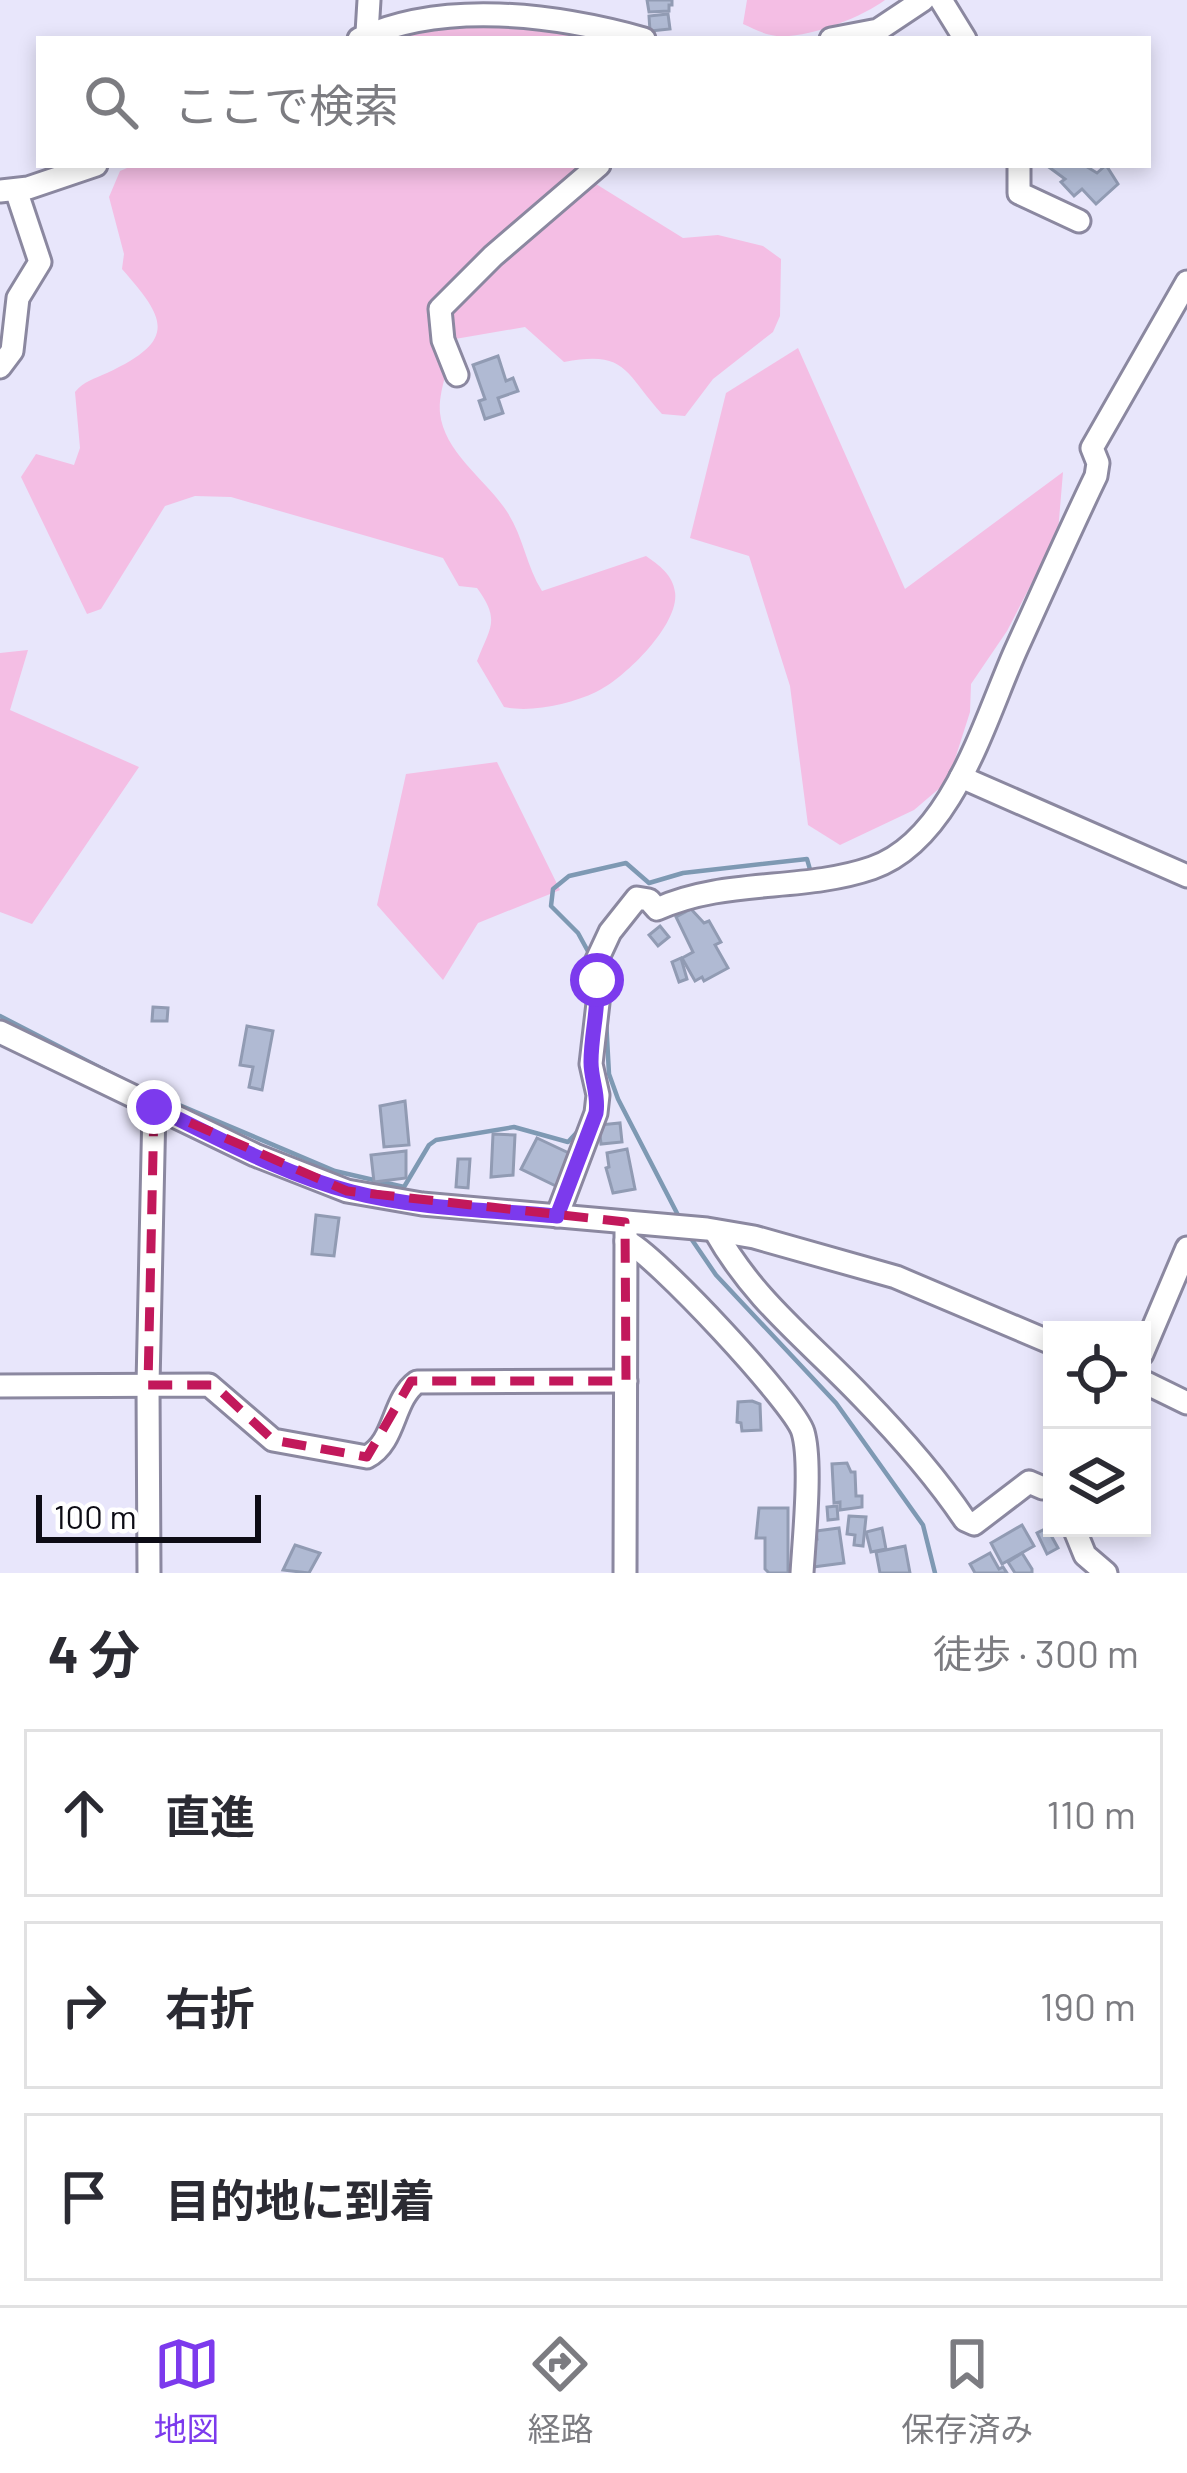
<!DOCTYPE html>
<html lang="ja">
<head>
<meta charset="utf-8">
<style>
  :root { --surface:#fff; --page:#f7f7f7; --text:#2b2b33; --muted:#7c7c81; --line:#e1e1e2; --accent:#7c3aed }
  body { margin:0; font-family:Barlow,"Noto Sans JP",sans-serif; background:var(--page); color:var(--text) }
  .controls { position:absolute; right:36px; bottom:36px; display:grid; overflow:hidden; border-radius:0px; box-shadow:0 6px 18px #0003 }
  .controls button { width:108px; height:108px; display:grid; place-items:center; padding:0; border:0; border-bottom:3px solid var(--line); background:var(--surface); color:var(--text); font:60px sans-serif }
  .scale { position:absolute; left:36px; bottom:30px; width:225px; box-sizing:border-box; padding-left:12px; border:6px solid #0d0c15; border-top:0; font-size:33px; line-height:42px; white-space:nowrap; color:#0d0c15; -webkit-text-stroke:9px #fff; paint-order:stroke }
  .stop { position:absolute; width:36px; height:36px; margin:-27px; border:9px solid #7c3aed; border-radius:50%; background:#fff }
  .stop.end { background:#7c3aed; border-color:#fff; box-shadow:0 3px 12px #0008 }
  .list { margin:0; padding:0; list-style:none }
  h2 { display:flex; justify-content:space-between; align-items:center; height:156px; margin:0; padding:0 48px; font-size:51px }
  h2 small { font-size:39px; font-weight:400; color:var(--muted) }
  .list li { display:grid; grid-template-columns:78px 1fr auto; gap:36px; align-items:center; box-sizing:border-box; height:168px; margin:0 24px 24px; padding:0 24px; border:3px solid var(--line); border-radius:0px }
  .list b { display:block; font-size:45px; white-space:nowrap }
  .list em { font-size:39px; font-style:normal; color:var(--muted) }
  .icon { flex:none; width:66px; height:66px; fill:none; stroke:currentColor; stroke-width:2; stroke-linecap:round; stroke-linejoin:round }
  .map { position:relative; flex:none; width:1187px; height:1573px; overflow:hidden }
  .search { position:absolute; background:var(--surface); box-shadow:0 6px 18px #0003; left:36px; right:36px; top:36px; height:132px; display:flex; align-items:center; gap:30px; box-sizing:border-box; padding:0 42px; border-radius:0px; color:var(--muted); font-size:45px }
  .sheet { height:732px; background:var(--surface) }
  nav { display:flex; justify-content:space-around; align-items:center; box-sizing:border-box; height:168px; border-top:3px solid var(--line); background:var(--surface); font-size:33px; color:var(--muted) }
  nav a { display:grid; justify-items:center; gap:6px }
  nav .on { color:var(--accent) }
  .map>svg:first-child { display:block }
</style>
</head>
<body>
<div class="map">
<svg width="1187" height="1573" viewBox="0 0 1187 1573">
  <rect width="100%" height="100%" fill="#e8e6fb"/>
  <g fill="#f4bee4">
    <path d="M747 0H885C861 18 800 42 771 35 761 33 752 28 743 24Z"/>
    <polygon points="504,15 592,39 393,39 436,24"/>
    <path d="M134 165H603L597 171 596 184 683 238 718 235 763 246 781 259 780 316 773 332 713 379 685 416 662 414C624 372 627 350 564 362L525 327 455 339C451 361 438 391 440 413 444 451 483 478 503 506 523 532 525 564 542 591L646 556C659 565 673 575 675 592 680 624 624 679 596 692 571 704 531 713 504 707L477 661C490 627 501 621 477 588L459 586 443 558 231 497 195 496 165 506 101 609 87 614 21 477 36 454 74 465 80 448 75 392C84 381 94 379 107 373 178 340 166 319 122 269L124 254 109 197 120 171Z"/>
    <polygon points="798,348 905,589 1063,472 1058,532 1007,631 971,684 970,712 948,781 914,810 840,845 808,825 790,686 749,556 690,538 726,393"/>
    <polygon points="28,650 10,710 139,767 32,924 0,912 0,653"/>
    <polygon points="497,762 560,890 478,923 443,980 377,905 406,774"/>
  </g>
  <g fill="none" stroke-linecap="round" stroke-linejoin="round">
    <g stroke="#7e99b3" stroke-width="4.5">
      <polyline points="590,955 578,933 551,906 553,889 569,876 626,863 649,883 683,873 807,859 811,873"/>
      <polyline points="0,1016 124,1080"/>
      <polyline points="606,1019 609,1074 618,1099 680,1219"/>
      <polyline points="139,1088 335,1171 404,1187 429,1145 436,1140 514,1127 568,1142 579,1130"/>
      <polyline points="688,1234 716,1275 836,1403 923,1525 935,1573"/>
    </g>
  </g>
  <g fill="#b0bad3" stroke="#919bb3" stroke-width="3">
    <polygon points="647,0 672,0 672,5 669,5 669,11 649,12"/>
    <polygon points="668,14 670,29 650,31 649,16"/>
    <polygon points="1046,165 1084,165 1097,173 1106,165 1118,184 1096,204 1082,189 1074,196 1061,182 1065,179"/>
    <polygon points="498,356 506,381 513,378 518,391 498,398 503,413 485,419 479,401 485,399 473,365"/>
    <polygon points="691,909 704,923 709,921 721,942 715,945 728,968 704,981 702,977 695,981 682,958 693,952 676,917"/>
    <polygon points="660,926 669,937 658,946 649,935"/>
    <polygon points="681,958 687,979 679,982 672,962"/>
    <polygon points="153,1007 168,1008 167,1021 152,1021"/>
    <polygon points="247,1026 273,1031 262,1090 249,1087 253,1067 240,1065"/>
    <polygon points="405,1101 409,1145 384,1147 380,1106"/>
    <polygon points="620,1123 622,1142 601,1144 599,1125"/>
    <polygon points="493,1134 515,1135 513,1175 491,1177"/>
    <polygon points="537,1138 575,1156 560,1188 521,1169"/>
    <polygon points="627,1149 635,1189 613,1193 606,1168 609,1167 607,1153"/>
    <polygon points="406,1151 406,1178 374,1182 371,1155"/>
    <polygon points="458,1159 470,1159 468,1188 456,1187"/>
    <polygon points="316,1215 339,1218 334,1256 312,1254"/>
    <polygon points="752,1401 760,1404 761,1430 742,1431 741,1423 737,1422 738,1402"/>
    <polygon points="847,1463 851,1472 855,1472 856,1496 862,1496 862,1507 840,1510 840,1502 834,1503 832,1464"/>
    <polygon points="837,1506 838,1519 828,1520 827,1507"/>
    <polygon points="759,1508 788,1508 788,1573 769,1573 765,1569 765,1538 756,1538"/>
    <polygon points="849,1516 866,1517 863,1546 854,1545 855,1535 847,1534"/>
    <polygon points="1022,1525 1034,1546 1002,1564 991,1543"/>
    <polygon points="839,1528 844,1563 813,1567 811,1539 817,1539 816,1531"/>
    <polygon points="882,1528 886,1549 871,1552 866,1532"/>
    <polygon points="1047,1528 1058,1548 1047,1554 1037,1533"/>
    <polygon points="295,1545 320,1553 309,1573 283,1570"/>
    <polygon points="905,1546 910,1573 880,1573 876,1552"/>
    <polygon points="990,1553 999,1569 1003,1567 1007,1573 975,1573 970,1564"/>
    <polygon points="1022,1553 1032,1569 1032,1573 1015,1573 1008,1562"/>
  </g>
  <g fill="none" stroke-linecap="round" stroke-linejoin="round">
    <defs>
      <g id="minor">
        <polyline points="941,0 965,39"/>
        <polyline points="367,33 369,0"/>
        <path d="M359 39C443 0 554 14 644 39"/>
        <polyline points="831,39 878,30 923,0"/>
        <polyline points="1019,165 1019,193 1079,221"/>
        <polyline points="0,191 28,188 96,165"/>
        <polyline points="0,367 12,351 18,298 40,262 16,190"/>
        <polyline points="457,375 443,340 440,309 493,256 599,165"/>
        <polyline points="961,777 1187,876"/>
        <polyline points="0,1032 255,1155 347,1191 422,1204 707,1229 754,1237 896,1277 1052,1343"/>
        <path d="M557 1216 596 1113 598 1095 591 1064 598 1003 596 962 610 932 637 898 649 900 657 909C725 878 802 892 872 868 951 841 984 722 1015 652 1042 593 1068 534 1096 476L1098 463 1092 448 1187 282"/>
        <path d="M715 1231C755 1302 808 1340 863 1398 899 1435 936 1477 965 1520L974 1524 1029 1482 1043 1488"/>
        <path d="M626 1241C653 1252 795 1404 803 1432 812 1462 804 1539 802 1573"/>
        <polyline points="1142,1354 1187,1248"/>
        <polyline points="1142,1381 1187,1403"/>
        <path d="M0 1386 209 1385 273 1440 367 1457C396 1442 392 1400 417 1382L626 1381"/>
        <polyline points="1074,1528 1085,1555 1106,1573"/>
        <polyline points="149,1573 148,1385 154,1107"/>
        <polyline points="625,1573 626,1232"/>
      </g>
    </defs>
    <use href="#minor" stroke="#8b88a0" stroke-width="27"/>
    <use href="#minor" stroke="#fff" stroke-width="21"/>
  </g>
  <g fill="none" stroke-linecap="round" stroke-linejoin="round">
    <path stroke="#7c3aed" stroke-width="15" d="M154 1107C218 1138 283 1174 352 1192 418 1209 489 1210 557 1216L596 1113C599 1095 591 1080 591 1062 591 1034 599 1008 597 980"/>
  </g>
  <path fill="none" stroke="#c2185b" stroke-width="9" stroke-dasharray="24 15" stroke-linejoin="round" d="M154 1107 347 1191 625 1222 626 1381H411L367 1457 273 1440 214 1385H148Z"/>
</svg>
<div class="controls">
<button><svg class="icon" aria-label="locate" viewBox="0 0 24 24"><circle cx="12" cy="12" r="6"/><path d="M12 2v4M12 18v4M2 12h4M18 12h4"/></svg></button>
<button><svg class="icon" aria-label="layers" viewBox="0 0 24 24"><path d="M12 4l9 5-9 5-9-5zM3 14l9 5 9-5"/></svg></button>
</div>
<div class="scale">100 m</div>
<div class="stop" style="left:597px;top:980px"></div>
<div class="stop end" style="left:154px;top:1107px"></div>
<div class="search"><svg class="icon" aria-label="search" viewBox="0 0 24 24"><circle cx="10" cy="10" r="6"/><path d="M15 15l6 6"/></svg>ここで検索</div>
</div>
<section class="sheet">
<h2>4 分<small>徒歩 · 300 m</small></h2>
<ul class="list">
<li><svg class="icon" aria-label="ahead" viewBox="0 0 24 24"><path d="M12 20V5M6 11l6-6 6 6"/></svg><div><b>直進</b></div><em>110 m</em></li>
<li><svg class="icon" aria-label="right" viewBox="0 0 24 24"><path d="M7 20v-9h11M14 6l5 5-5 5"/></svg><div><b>右折</b></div><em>190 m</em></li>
<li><svg class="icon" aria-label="arrive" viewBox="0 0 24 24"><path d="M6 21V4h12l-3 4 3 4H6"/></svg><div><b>目的地に到着</b></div></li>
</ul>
</section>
<nav>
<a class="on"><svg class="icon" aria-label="map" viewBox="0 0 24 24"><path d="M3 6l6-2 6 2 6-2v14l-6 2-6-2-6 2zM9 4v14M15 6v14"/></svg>地図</a>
<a><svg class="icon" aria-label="directions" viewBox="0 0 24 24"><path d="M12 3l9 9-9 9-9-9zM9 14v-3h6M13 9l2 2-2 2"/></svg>経路</a>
<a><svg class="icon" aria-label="saved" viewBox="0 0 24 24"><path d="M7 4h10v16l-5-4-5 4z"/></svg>保存済み</a>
</nav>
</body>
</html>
